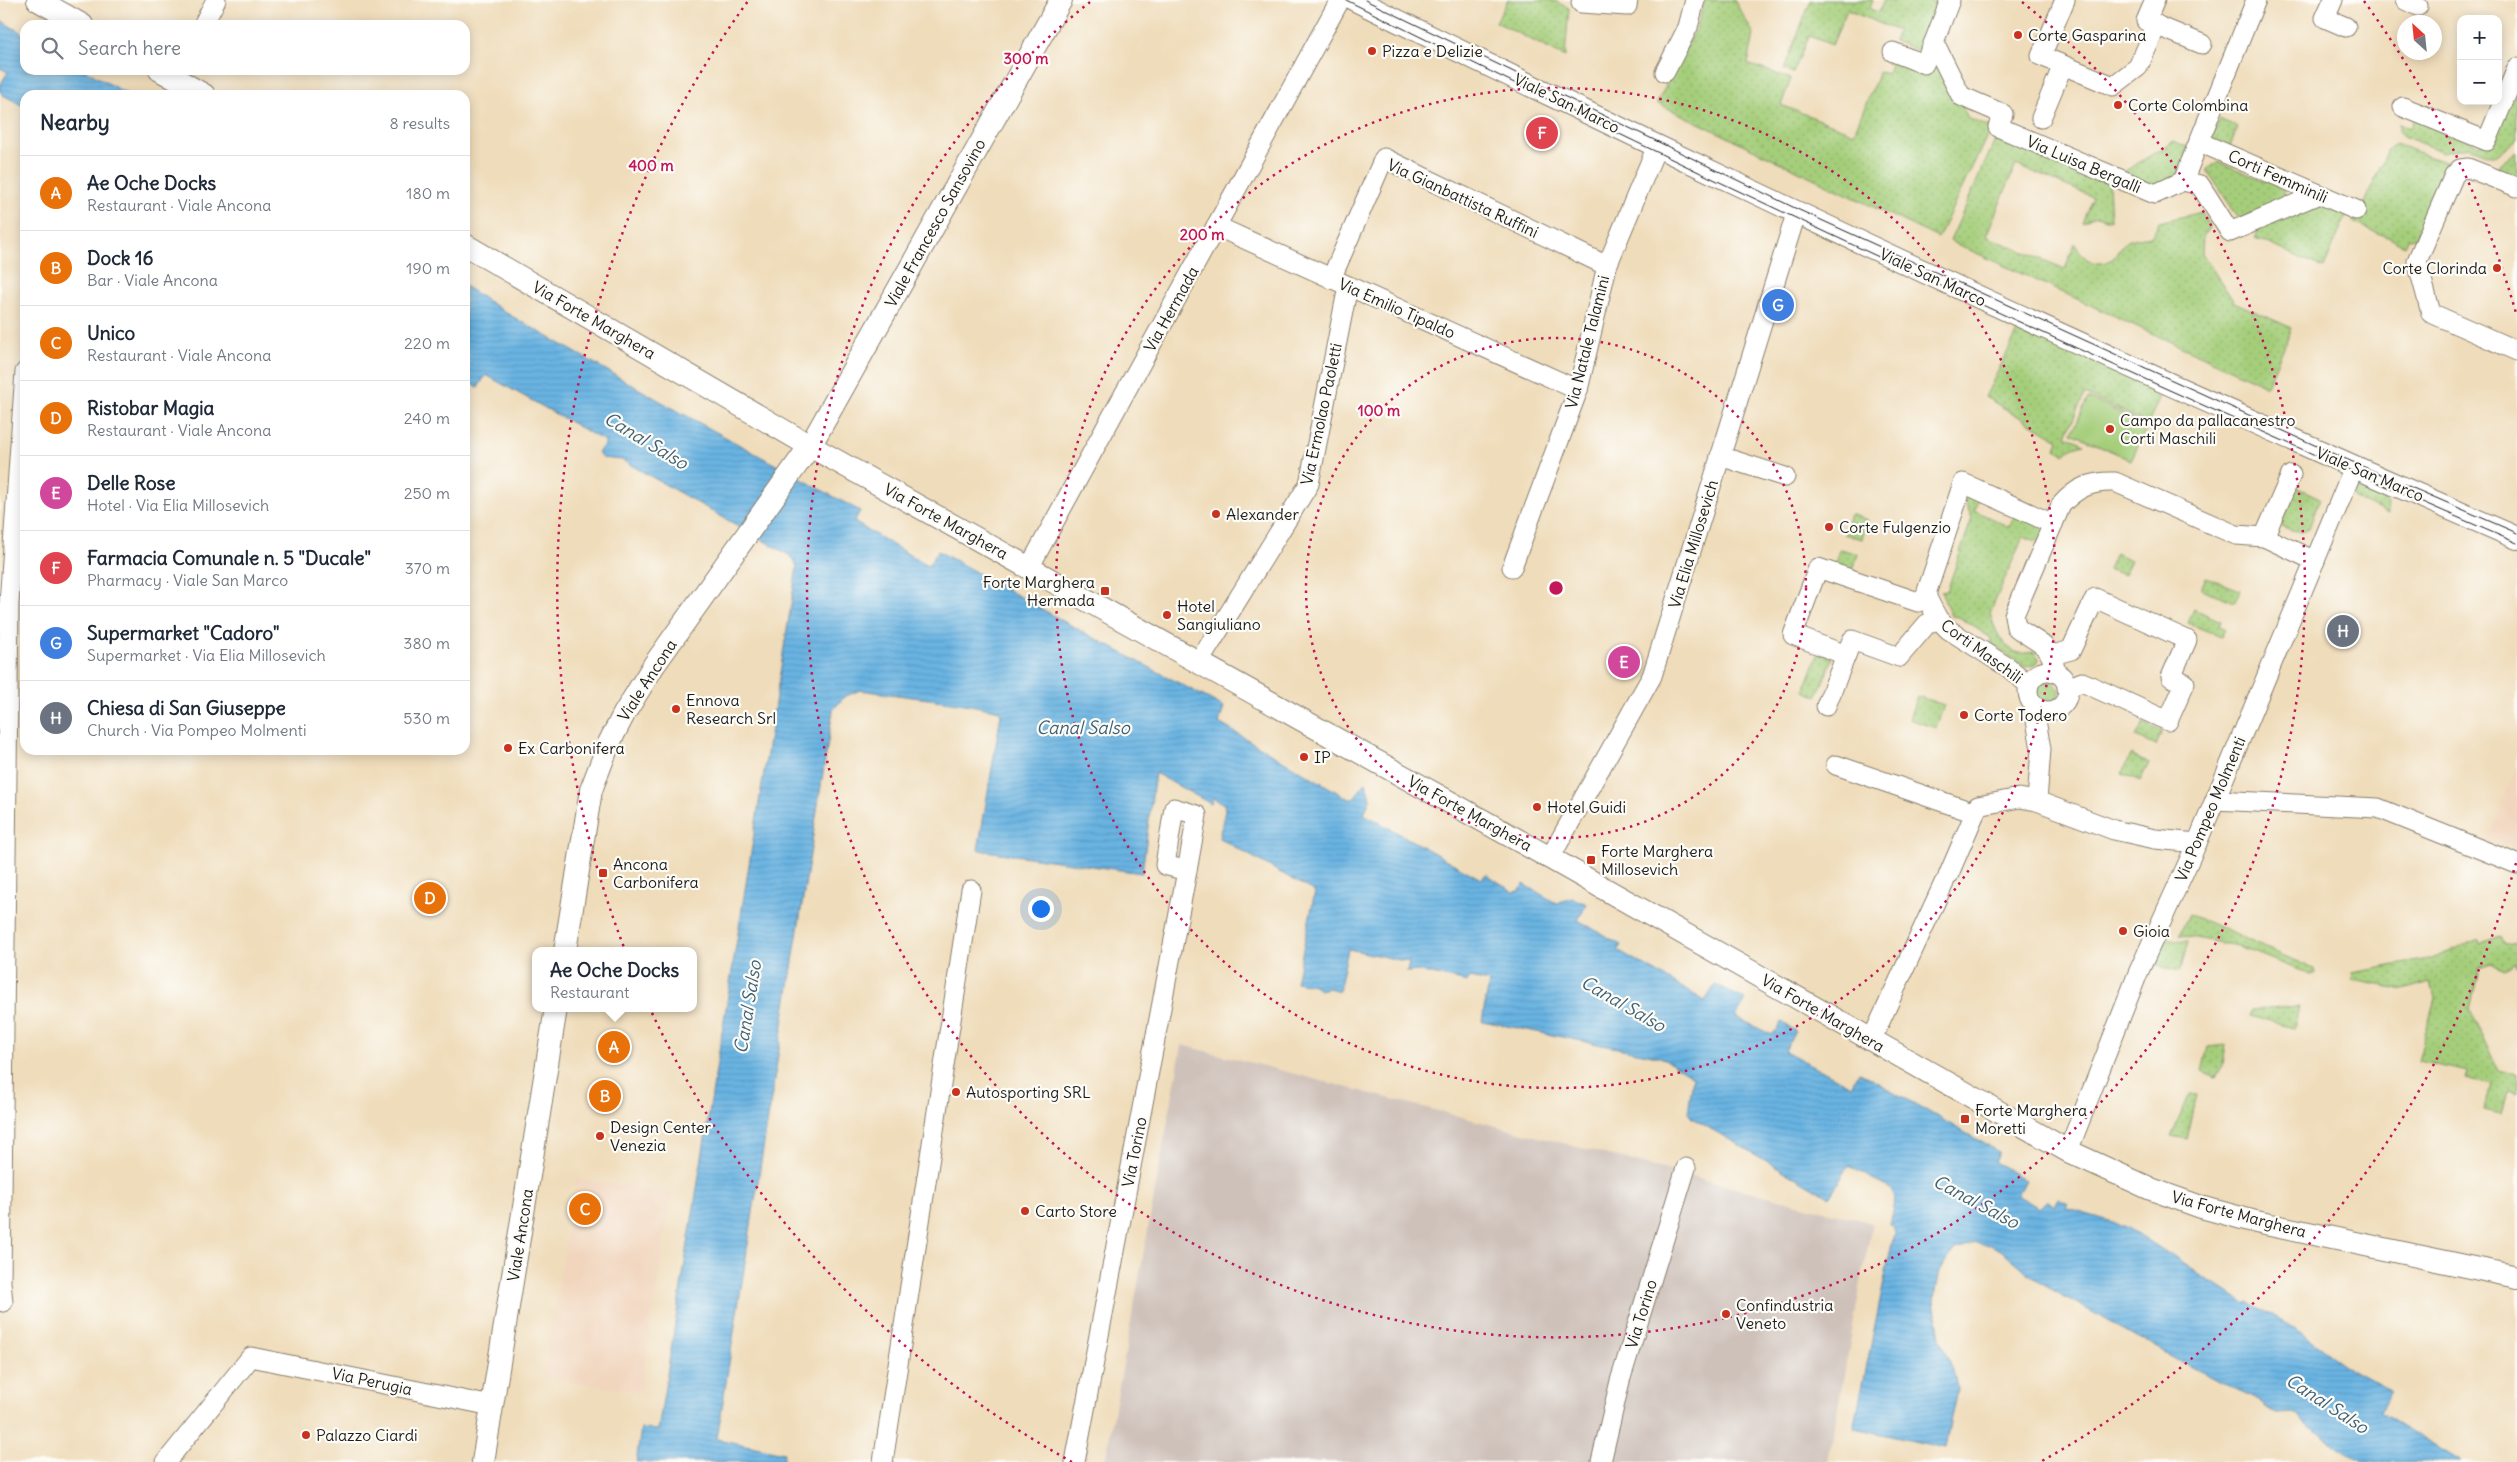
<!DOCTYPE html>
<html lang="en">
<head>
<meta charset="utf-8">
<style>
  :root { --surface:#fff; --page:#f6f6f7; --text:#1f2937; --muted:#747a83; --line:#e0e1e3; --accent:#ea580c }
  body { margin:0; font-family:Delius,sans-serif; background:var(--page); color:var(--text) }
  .controls { position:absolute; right:15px; top:15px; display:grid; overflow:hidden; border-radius:10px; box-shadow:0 2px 12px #0003 }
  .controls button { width:45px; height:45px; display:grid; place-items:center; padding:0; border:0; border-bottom:1px solid var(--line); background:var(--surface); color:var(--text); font:25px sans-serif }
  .compass { position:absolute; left:2397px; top:15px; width:45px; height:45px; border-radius:50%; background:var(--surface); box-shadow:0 2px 12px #0003; rotate:333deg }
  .you { position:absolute; left:1040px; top:908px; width:18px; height:18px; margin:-12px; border:4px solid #fff; border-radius:50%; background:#1a73e8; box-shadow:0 0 0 8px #1a73e833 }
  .badge { display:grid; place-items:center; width:32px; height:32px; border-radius:50%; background:var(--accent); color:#fff; font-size:16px; font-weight:700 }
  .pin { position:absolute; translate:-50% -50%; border:2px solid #fff; box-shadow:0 1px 5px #0006 }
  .popup { position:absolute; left:532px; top:947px; width:165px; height:65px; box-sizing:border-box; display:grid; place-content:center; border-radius:10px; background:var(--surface); filter:drop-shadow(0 1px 4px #0005); font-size:16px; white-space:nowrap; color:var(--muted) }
  .popup b { font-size:19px; color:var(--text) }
  .popup::after { content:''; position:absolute; left:50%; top:100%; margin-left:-10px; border:10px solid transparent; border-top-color:var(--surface) }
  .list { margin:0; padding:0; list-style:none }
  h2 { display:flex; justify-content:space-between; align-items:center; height:65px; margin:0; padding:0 20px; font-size:21px }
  h2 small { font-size:16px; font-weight:400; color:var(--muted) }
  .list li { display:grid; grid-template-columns:32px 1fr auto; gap:15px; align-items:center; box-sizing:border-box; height:75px; padding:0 20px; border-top:1px solid var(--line) }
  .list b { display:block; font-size:19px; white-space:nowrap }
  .list p { margin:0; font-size:16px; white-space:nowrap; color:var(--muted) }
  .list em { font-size:16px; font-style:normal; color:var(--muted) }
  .icon { flex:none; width:28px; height:28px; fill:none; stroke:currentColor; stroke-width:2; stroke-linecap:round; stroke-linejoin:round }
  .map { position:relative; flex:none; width:2517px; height:1462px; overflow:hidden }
  .search { position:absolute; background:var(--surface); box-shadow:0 2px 12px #0003; left:20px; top:20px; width:450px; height:55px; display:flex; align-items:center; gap:12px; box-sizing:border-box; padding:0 18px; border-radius:15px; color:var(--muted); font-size:19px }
  .panel { position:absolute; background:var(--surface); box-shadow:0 2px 12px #0003; left:20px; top:90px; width:450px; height:665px; border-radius:15px }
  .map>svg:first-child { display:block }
</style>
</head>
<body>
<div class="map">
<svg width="2517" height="1462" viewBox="0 0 2517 1462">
  <defs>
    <pattern id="green-dots" width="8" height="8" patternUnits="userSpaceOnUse" patternTransform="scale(1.25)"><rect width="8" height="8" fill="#a5ce7a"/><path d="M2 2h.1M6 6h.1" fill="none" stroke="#8db069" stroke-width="1.8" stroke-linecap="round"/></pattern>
    <pattern id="water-rules" width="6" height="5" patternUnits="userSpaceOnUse" patternTransform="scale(1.25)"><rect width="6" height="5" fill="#69b3e2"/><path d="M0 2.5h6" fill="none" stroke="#5a99c1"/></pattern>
  </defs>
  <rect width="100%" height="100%" fill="#fdfcf7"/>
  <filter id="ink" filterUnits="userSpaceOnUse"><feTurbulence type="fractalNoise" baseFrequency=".02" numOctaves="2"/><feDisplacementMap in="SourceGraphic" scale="10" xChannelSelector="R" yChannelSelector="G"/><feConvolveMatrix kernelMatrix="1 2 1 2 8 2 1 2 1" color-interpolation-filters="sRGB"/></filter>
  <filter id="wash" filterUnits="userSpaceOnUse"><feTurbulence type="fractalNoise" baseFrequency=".0096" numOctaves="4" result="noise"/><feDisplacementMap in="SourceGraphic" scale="20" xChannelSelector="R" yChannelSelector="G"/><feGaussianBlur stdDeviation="1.12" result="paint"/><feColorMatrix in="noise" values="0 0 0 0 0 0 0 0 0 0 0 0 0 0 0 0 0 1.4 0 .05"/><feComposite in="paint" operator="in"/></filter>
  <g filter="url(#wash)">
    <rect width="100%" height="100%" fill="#efdcba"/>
    <g fill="#f1d5bd">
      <polygon points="2517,765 2517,849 2489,837"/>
      <polygon points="576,1179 672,1194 640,1392 543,1378"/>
    </g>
    <polygon fill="#cec1ba" points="1182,1045 1872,1223 1828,1462 1105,1462"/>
    <g fill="url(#green-dots)" stroke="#60754b">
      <polygon points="1508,0 1552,0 1569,8 1565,57 1496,22"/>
      <polygon points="1705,0 1734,0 1754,34 1748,64 1791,79 1781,105 1854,133 1879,72 1887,74 1894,58 1934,49 1968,118 1991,128 1938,238 1657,103 1697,26"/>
      <polygon points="1811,0 1873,0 1870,9 1879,12 1884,0 1933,0 1938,20 1925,53 1894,41 1898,31 1847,10 1832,45 1809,36 1793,73 1784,69"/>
      <polygon points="2517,92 2517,139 2497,155 2493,156 2468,147 2443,152 2403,136 2399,131 2399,123 2410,128 2415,117 2480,145"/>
      <polygon points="2219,119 2238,127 2229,148 2210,139"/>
      <path d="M1997 136 2109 183 2111 220 2096 216 2082 222 2093 197 2016 165 1986 236 2065 269 2075 243C2081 259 2098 270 2113 258 2119 253 2121 243 2129 240 2136 238 2145 237 2152 236L2159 222 2202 212 2209 228 2203 236 2202 253 2234 302 2292 328 2267 386 1950 241Z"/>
      <polygon points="2174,141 2189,148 2178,176 2154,186 2122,173"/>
      <polygon points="2396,144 2452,165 2445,171 2416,238 2408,239 2405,245 2353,222 2363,208 2388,149"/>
      <polygon points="2517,151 2517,178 2494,169"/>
      <polygon points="2219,162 2282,188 2288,200 2239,219 2207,170"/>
      <polygon points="2328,203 2348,211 2324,268 2255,238 2259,229"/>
      <polygon points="2020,327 2162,392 2148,423 2085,394 2066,435 2084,444 2073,447 2064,455 2056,448 2059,440 1985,397"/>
      <polygon points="2360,479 2387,491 2388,514 2353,497"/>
      <path d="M2296 487 2320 498 2309 528C2299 534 2290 530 2280 525Z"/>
      <path d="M1969 495 1979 498 1974 510 2009 527 2016 515 2046 528 2041 542 2023 537 1990 613C1994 628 2002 648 2019 653 2023 654 2031 652 2035 652L2039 659 2036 665 2025 667 1992 644 1991 638 1959 617 1951 616 1941 592 1947 591 1972 518 1964 501Z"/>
      <polygon points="1850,514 1868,520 1862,539 1844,534"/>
      <polygon points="1840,549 1858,554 1852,574 1833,569"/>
      <polygon points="2115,553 2131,560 2124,575 2108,569"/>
      <polygon points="2206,577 2240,590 2235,602 2201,589"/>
      <polygon points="2194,609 2221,621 2219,626 2225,628 2221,637 2188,623"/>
      <polygon points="1819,652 1833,658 1817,696 1804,691"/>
      <circle cx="2048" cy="692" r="11"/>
      <polygon points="1917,696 1944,705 1936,728 1909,719"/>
      <polygon points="2143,723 2162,731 2156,746 2136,737"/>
      <polygon points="2130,755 2149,763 2140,781 2122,773"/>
      <polygon points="2189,914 2314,969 2315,974 2311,975 2238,946 2179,935"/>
      <polygon points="2500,936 2504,944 2517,942 2517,966 2514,962 2505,969 2491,963 2479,967 2470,1010 2498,1070 2517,1074 2517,1092 2508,1090 2502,1114 2485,1110 2491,1085 2466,1079 2468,1072 2418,1061 2435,998 2431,982 2404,990 2352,980 2353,973 2428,959 2479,939 2480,944"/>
      <polygon points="2165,938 2188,942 2180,971 2154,965"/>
      <polygon points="2299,1007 2294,1027 2250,1016 2251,1010"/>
      <polygon points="2226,1045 2223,1065 2216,1077 2202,1071 2208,1047"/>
      <polygon points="2190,1094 2197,1095 2187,1139 2171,1136"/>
    </g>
    <polygon fill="#a5ce7a" stroke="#60754b" points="2088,398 2148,425 2131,460 2072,433"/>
    <g fill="url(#water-rules)" stroke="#42687f">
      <polygon points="0,20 25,35 25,70 85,70 129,95 25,95 25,107 3,95 0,92 0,85 8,72 0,68"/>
      <path d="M465 286 503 311 676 410 860 511 854 522 928 566 938 551 1083 632 1224 707 1219 723 1349 799H1353L1366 782 1370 799 1364 814 1481 879 1486 874 1514 892 1519 891 1524 884 1556 903 1573 898 1587 904 1578 920 1621 945 1618 950 1705 1001 1715 985 1746 1000 1736 1017 1772 1035 1782 1022 1795 1031 1785 1051 1851 1086 1859 1072 1999 1152 1995 1162 2025 1180 2017 1195 2039 1208 2047 1200 2055 1206 2059 1199 2068 1204 2066 1208 2113 1222 2137 1233 2245 1304 2249 1302 2291 1326 2351 1369 2391 1391 2379 1412 2462 1462H2361L2305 1423 2297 1413 2278 1414 2268 1410 2262 1403 2218 1382 2040 1283 2004 1252 1991 1245 1976 1243 1955 1249 1947 1259 1940 1271 1934 1301 1940 1337 1954 1374 1957 1389 1945 1448 1854 1428 1894 1233V1227L1890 1224C1892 1212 1900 1197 1889 1188L1849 1166 1829 1197 1692 1118 1688 1113 1693 1077 1665 1059 1657 1056 1482 1021 1489 982 1469 978 1467 982 1418 971 1407 972 1409 962 1348 949 1339 991 1329 988 1319 990 1314 985 1296 982 1315 892 1219 838 1225 810 1224 804 1213 798 1211 804 1155 773 1142 873 978 850 1001 715 1000 711 965 704 860 690 844 697 833 710 717 1439 784 1453 783 1462H636L641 1429 658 1430 797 567 794 560 789 555 622 460 602 458 598 453 606 442 486 375 478 387 465 381Z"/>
    </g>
  </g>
  <g filter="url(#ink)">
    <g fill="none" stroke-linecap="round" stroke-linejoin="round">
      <defs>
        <g id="minor">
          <polyline points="1583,0 1581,3 1627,6 1628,0"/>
          <polyline points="1950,0 1934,42 1961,96 2003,114 1998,127 2155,194 2183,181 2256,0"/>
          <polyline points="2155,0 2146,21 2202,44"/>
          <polyline points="2333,0 2325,18 2346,27"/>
          <polyline points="2405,0 2418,6"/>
          <polyline points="203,25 216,0"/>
          <polyline points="1893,52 1924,64 1934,42"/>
          <polyline points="2063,65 2113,86 2138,67 2157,25"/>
          <polyline points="1665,72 1688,27 1695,0"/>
          <polyline points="2403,107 2487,141 2517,68"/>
          <polyline points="2041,118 2063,65 2041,56 2065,0"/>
          <polyline points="2199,142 2356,210"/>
          <polyline points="2183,181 2200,185 2230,232 2319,194"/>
          <polyline points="2517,187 2468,168 2460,169 2454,175 2417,261 2431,313 2517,351"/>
          <polyline points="1216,226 1578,390"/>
          <polyline points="1331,279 1384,158 1607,266"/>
          <polyline points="1720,456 1785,477"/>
          <polyline points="2264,537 2291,475"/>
          <polyline points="1030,566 1340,0"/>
          <polyline points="1512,567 1578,390 1607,266 1657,146"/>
          <polyline points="1846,655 1793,635 1818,568 1918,602 1927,598"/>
          <polyline points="2053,655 2071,650 2095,598 2187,640 2171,677 2185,683 2168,721 2082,682 2067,688"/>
          <polyline points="1199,662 1309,484 1348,286"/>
          <circle cx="2048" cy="691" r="20"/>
          <path d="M2056 673C2050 641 2039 645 2016 627L2014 615 2061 505C2076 488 2091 481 2115 482L2236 535 2264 537 2315 561"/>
          <polyline points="2029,685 2009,668 1949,630 1938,619 1927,598 1927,591 1963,483 2053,524"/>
          <polyline points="2033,703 2041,749 2037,801"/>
          <polyline points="1826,706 1852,640 1899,657 1927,624 1938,619"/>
          <polyline points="1836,765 1975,813 1978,806 2019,798 2037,801 2114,830 2155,839 2197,843"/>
          <polyline points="2215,800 2378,808 2517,864"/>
          <polyline points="1550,858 1652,676 1796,214"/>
          <polyline points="1948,876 1975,813"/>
          <polyline points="1871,1041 1944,883"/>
          <polyline points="2068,1151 2138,973 2197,843 2354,467"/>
          <polyline points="3,1302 1,1282 9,604 25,372"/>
          <polyline points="166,1462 251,1357 492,1406"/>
          <polyline points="883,1462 971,890"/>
          <polyline points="1075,1462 1187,871 1197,815 1174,808 1165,865 1187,871"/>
          <polyline points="1601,1462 1620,1381 1686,1168"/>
        </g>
        <g id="tertiary">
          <polyline points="38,0 82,25"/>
          <path d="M1355 0C1738 188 2125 368 2517 538"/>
          <polyline points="160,70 204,95"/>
          <polyline points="465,245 810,446 1550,858 2068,1151 2151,1189 2201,1207 2256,1222 2517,1277"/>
          <polyline points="565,951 591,790 609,743 624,714 654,665 810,446 1061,0"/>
          <polyline points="483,1462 556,1008"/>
        </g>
      </defs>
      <use href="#minor" stroke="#867c6b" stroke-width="21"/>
      <use href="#tertiary" stroke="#867c6b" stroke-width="24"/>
      <use href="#minor" stroke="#fff" stroke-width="19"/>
      <use href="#tertiary" stroke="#fff" stroke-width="22"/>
      <g stroke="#1c1c1c" stroke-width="1">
        <path d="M1346 0C1731 192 2122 373 2517 543"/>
        <polyline points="1365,0 1797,209 2332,453 2517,533"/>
      </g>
    </g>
  </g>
  <g fill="none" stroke="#c2185b" stroke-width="2.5" stroke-dasharray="2.5 5">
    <circle cx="1556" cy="588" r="250"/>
    <circle cx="1556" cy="588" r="500"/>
    <path d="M2022 2A749 749 0 1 1 1090 2"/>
    <path d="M2516 863A999 999 0 0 1 2040 1462M1072 1462A999 999 0 0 1 748 1M2364 1A999 999 0 0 1 2516 313"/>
  </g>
  <g fill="#c8321e" stroke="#fdfcf7" stroke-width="2">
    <circle cx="2018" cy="35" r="5"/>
    <circle cx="1372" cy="51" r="5"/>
    <circle cx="2118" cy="105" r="5"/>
    <circle cx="2497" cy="268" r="5"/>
    <circle cx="2110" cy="429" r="5"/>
    <circle cx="1216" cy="514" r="5"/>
    <circle cx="1829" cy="527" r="5"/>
    <rect x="1100" y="586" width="10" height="10" rx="2.5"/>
    <circle cx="1167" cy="615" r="5"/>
    <circle cx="676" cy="709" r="5"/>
    <circle cx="1964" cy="715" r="5"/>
    <circle cx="508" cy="748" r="5"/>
    <circle cx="1304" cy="757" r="5"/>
    <circle cx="1537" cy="807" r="5"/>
    <rect x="1586" y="855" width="10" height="10" rx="2.5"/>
    <rect x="598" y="868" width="10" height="10" rx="2.5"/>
    <circle cx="2123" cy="931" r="5"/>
    <circle cx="956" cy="1092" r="5"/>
    <rect x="1960" y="1114" width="10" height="10" rx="2.5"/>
    <circle cx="600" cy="1136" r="5"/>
    <circle cx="1025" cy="1211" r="5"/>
    <circle cx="1726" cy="1314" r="5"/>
    <circle cx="306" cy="1435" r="5"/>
  </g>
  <g text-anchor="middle" stroke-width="4.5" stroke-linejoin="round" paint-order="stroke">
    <g font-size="16" fill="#1c1c1c" stroke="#fdfcf7" text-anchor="start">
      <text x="2028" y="41">Corte Gasparina</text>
      <text x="1382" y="57">Pizza e Delizie</text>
      <text x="2128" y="111">Corte Colombina</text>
      <text x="2487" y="274" text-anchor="end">Corte Clorinda</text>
      <text x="2120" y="426">Campo da pallacanestro<tspan x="2120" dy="18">Corti Maschili</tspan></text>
      <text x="1226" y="520">Alexander</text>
      <text x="1839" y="533">Corte Fulgenzio</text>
      <text x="1095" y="588" text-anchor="end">Forte Marghera<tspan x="1095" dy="18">Hermada</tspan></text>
      <text x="1177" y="612">Hotel<tspan x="1177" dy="18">Sangiuliano</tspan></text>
      <text x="686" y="706">Ennova<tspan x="686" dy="18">Research Srl</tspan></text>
      <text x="1974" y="721">Corte Todero</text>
      <text x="518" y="754">Ex Carbonifera</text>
      <text x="1314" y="763">IP</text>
      <text x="1547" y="813">Hotel Guidi</text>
      <text x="1601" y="857">Forte Marghera<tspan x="1601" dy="18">Millosevich</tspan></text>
      <text x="613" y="870">Ancona<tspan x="613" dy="18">Carbonifera</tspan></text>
      <text x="2133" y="937">Gioia</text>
      <text x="966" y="1098">Autosporting SRL</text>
      <text x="1975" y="1116">Forte Marghera<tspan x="1975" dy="18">Moretti</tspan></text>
      <text x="610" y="1133">Design Center<tspan x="610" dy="18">Venezia</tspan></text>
      <text x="1035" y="1217">Carto Store</text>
      <text x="1736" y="1311">Confindustria<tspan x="1736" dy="18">Veneto</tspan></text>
      <text x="316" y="1441">Palazzo Ciardi</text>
    </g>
    <g font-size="16" fill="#1c1c1c" stroke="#fdfcf7">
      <text transform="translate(1567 103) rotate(26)" y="6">Viale San Marco</text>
      <text transform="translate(2084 164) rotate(23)" y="6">Via Luisa Bergalli</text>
      <text transform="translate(2278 176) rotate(24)" y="6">Corti Femminili</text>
      <text transform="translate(1463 198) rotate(25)" y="6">Via Gianbattista Ruffini</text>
      <text transform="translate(935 223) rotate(-61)" y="6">Viale Francesco Sansovino</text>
      <text transform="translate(1933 277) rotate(25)" y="6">Viale San Marco</text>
      <text transform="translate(1397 308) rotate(24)" y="6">Via Emilio Tipaldo</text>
      <text transform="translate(1171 309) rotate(-61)" y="6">Via Hermada</text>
      <text transform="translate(594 320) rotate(30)" y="6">Via Forte Marghera</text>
      <text transform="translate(1587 342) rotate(-76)" y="6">Via Natale Talamini</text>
      <text transform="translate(1321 414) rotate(-78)" y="6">Via Ermolao Paoletti</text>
      <text transform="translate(2370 474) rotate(23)" y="6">Viale San Marco</text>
      <text transform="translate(946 521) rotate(29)" y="6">Via Forte Marghera</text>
      <text transform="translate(1693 544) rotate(-73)" y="6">Via Elia Millosevich</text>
      <text transform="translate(1982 651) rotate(36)" y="6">Corti Maschili</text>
      <text transform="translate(647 680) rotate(-57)" y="6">Viale Ancona</text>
      <text transform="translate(2210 809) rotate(-67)" y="6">Via Pompeo Molmenti</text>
      <text transform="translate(1470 813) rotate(29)" y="6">Via Forte Marghera</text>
      <text transform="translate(1823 1013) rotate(30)" y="6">Via Forte Marghera</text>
      <text transform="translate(1134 1152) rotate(-79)" y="6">Via Torino</text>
      <text transform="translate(2239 1214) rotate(15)" y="6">Via Forte Marghera</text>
      <text transform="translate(520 1235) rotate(-81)" y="6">Viale Ancona</text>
      <text transform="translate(1641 1314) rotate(-73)" y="6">Via Torino</text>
      <text transform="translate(372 1381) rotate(12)" y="6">Via Perugia</text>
    </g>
    <g font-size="18" font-style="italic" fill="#3f6075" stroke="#fdfcf7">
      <text transform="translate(646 441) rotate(31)" y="6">Canal Salso</text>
      <text x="1083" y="734">Canal Salso</text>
      <text transform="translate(1623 1004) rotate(30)" y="6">Canal Salso</text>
      <text transform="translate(748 1007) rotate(-81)" y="6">Canal Salso</text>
      <text transform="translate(1976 1202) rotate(28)" y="6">Canal Salso</text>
      <text transform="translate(2327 1404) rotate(33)" y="6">Canal Salso</text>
    </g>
  </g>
  <circle cx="1556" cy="588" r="8" fill="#c2185b" stroke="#fdfcf7" stroke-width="2.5"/>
  <g font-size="15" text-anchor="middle" font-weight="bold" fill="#c2185b" stroke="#fdfcf7" stroke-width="4.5" stroke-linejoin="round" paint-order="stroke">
    <text x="1026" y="64">300 m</text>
    <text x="651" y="171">400 m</text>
    <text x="1202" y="240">200 m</text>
    <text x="1379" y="416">100 m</text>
  </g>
</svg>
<div class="controls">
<button>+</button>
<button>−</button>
</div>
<svg class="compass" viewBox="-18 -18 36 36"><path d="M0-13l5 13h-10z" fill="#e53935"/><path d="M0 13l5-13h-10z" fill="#747a83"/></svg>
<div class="you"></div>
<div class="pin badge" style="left:614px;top:1047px;background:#e8710a">A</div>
<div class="popup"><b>Ae Oche Docks</b>Restaurant</div>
<div class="pin badge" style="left:605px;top:1096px;background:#e8710a">B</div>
<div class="pin badge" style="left:585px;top:1209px;background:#e8710a">C</div>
<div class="pin badge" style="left:430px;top:898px;background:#e8710a">D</div>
<div class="pin badge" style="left:1624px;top:662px;background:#d1479c">E</div>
<div class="pin badge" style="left:1542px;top:133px;background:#e0444e">F</div>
<div class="pin badge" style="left:1778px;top:305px;background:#3f7fe0">G</div>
<div class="pin badge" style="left:2343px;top:631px;background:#6b7280">H</div>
<div class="search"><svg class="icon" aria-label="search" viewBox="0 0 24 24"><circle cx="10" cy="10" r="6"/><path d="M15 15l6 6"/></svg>Search here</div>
<section class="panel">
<h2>Nearby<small>8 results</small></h2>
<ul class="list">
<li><span class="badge" style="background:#e8710a">A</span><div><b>Ae Oche Docks</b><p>Restaurant · Viale Ancona</p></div><em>180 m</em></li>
<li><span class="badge" style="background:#e8710a">B</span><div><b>Dock 16</b><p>Bar · Viale Ancona</p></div><em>190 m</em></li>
<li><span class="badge" style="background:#e8710a">C</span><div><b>Unico</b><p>Restaurant · Viale Ancona</p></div><em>220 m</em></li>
<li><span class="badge" style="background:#e8710a">D</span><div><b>Ristobar Magia</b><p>Restaurant · Viale Ancona</p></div><em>240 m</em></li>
<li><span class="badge" style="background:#d1479c">E</span><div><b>Delle Rose</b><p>Hotel · Via Elia Millosevich</p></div><em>250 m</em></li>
<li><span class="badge" style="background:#e0444e">F</span><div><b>Farmacia Comunale n. 5 &quot;Ducale&quot;</b><p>Pharmacy · Viale San Marco</p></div><em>370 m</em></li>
<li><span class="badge" style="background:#3f7fe0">G</span><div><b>Supermarket &quot;Cadoro&quot;</b><p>Supermarket · Via Elia Millosevich</p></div><em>380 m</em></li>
<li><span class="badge" style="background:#6b7280">H</span><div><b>Chiesa di San Giuseppe</b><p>Church · Via Pompeo Molmenti</p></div><em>530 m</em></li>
</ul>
</section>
</div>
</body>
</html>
